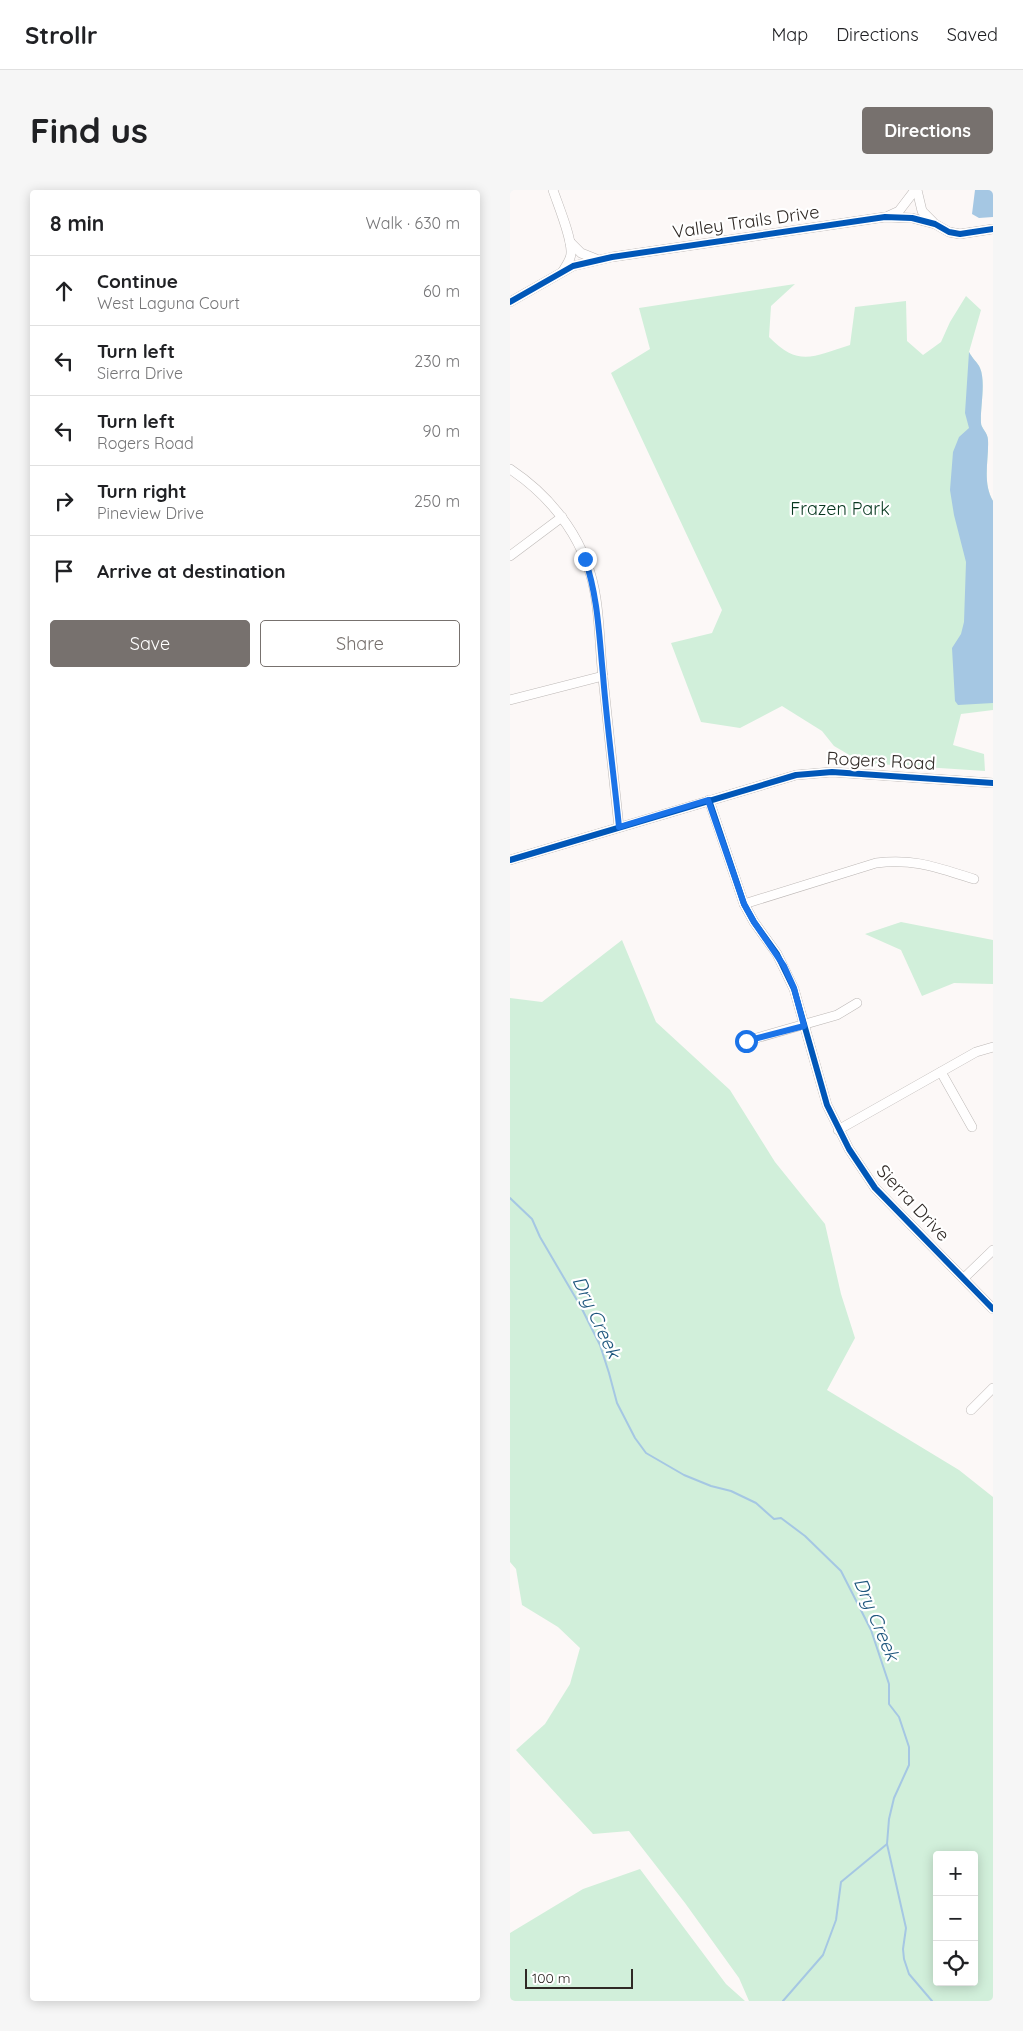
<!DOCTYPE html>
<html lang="en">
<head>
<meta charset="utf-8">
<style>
  :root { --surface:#fff; --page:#f6f6f6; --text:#202124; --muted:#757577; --line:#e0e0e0; --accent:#77716e }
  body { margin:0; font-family:Quicksand,sans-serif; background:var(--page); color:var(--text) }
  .controls { position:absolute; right:15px; bottom:15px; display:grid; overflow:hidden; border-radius:5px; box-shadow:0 2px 12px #0003 }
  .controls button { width:45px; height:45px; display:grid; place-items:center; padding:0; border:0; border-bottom:1px solid var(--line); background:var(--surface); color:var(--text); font:25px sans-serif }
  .scale { position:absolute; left:15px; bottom:12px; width:108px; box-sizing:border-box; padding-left:5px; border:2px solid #2f2925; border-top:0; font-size:14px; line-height:18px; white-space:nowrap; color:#2f2925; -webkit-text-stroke:4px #fff; paint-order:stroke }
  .stop { position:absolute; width:15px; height:15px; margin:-11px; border:4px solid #1a73e8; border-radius:50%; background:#fff }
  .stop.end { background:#1a73e8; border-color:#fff; box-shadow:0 1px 5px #0008 }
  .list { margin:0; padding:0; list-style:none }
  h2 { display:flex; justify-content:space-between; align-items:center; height:65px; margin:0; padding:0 20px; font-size:21px }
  h2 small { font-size:16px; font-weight:400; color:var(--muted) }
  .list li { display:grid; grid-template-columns:32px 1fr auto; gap:15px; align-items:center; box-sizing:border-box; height:70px; padding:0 20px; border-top:1px solid var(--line) }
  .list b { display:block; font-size:19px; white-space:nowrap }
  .list p { margin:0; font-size:16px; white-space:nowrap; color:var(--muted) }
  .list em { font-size:16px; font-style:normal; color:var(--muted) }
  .actions { display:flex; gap:10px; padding:15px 20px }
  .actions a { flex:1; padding:11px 0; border:1px solid var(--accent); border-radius:5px; text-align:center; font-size:18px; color:var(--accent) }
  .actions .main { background:var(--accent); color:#fff }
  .icon { flex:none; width:28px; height:28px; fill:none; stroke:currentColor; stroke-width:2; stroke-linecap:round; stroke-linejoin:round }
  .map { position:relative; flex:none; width:483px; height:1811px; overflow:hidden; border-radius:5px }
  header { display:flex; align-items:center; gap:30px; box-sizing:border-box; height:70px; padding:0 25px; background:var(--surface); border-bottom:1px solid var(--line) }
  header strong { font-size:24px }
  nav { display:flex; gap:28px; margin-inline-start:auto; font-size:18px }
  .intro { display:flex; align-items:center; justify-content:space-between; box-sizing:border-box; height:120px; padding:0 30px }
  h1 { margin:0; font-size:35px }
  .button { padding:12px 22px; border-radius:5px; background:var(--accent); color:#fff; font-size:18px; font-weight:700 }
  main { display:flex; gap:30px; padding:0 30px }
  aside { flex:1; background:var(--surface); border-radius:5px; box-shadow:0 2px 12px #0003 }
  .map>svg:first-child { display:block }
</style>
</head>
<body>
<header>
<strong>Strollr</strong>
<nav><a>Map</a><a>Directions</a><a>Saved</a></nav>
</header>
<div class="intro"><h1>Find us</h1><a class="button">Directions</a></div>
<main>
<aside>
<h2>8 min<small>Walk · 630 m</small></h2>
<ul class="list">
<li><svg class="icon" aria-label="ahead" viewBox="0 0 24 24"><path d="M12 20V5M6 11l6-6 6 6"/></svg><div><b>Continue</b><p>West Laguna Court</p></div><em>60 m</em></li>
<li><svg class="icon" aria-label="left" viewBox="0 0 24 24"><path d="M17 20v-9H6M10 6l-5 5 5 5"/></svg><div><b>Turn left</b><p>Sierra Drive</p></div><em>230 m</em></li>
<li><svg class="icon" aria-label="left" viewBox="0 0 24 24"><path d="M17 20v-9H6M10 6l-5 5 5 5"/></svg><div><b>Turn left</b><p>Rogers Road</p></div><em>90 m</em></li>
<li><svg class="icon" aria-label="right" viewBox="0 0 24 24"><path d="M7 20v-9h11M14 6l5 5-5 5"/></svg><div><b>Turn right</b><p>Pineview Drive</p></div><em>250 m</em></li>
<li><svg class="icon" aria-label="arrive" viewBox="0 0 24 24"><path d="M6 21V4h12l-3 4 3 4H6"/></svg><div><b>Arrive at destination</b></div></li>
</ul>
<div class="actions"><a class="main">Save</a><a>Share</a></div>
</aside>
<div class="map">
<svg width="483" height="1811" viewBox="0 0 483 1811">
  <rect width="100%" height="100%" fill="#fcf8f7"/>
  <g fill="#d1efda" fill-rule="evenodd">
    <path d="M285 94 261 116 259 147C289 178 304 166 340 155L345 117 396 111 397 151 413 165 431 152 440 132 456 106 471 120 459 162C462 168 468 173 470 178 476 192 470 218 471 233 471 238 478 243 478 250 479 270 472 292 483 311V520L451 524 443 555 474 564 475 581 353 573 324 556 312 541 272 516 230 538 191 532 161 453 202 443 212 420 101 183 140 159 129 118Z"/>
    <polygon points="391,732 483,750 483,794 444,793 412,806 391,760 355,744"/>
    <path d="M112 750 146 832 220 900 265 972 315 1034 331 1104 345 1148 317 1200 449 1280 483 1307V1811H239L229 1788 175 1713 119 1641 83 1644 6 1560 35 1534 60 1494 70 1458 48 1437 12 1415 6 1379 0 1372V808L32 812ZM427 1665H464V1792H427Z"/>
    <polygon points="130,1679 216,1794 235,1811 0,1811 0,1743 73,1699"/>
  </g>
  <g fill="#a5c7e3">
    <polygon points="465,0 483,0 483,27 469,28 462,24"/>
    <path d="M459 162C462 168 468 173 470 178 476 192 470 218 471 233 471 238 478 243 478 250 479 270 472 292 483 311V513L448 515 445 511 442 458 451 444 454 432 456 372 444 325 440 300 443 262 449 247 459 238 455 223Z"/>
  </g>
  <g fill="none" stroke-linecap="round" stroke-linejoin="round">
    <g stroke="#a5c7e3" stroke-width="2">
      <polyline points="0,1008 22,1029 30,1047 71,1117 90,1155 99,1183 107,1213 125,1248 136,1263 174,1285 201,1296 221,1301 246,1313 264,1329 271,1328 295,1346 331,1381 361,1440 379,1494 379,1514 389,1527 399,1557 399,1575 384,1608 379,1629 377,1654 396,1738 393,1759 394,1769 399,1784 422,1811"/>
      <polyline points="273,1811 313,1765 326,1730 331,1692 377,1654"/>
    </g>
    <defs>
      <g id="minor">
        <path d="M43 0C48 15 62 48 61 63 61 70 56 75 53 81"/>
        <polyline points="407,0 412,21 423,32"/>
        <polyline points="378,26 389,21 405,0"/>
        <polyline points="60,52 71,63 86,69"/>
        <polyline points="0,112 63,76 102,67 375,27 402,28 425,34 439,42 450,44 483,39"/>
        <path d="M0 279C45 309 78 354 86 409 90 435 90 462 93 488 98 538 104 587 109 637"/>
        <polyline points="0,366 52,327"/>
        <polyline points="0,510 93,486"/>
        <polyline points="199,610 234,714 244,732 267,764 284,799 317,915 339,959 365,998 483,1119"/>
        <polyline points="0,670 286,585 322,582 483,593"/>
        <path d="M234 714 366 673C405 668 428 678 464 689"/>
        <polyline points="236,851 327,825 347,813"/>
        <polyline points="431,882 462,937"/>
        <polyline points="328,940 466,862 483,857"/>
        <polyline points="454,1088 483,1060"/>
        <polyline points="461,1220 483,1198"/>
      </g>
    </defs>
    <use href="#minor" stroke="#bdb8b6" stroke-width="10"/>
    <use href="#minor" stroke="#fffefe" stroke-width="9"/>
    <defs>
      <g id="cycleway">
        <polyline points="0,112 63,76 102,67 375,27 402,28 425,34 439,42 450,44 483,39"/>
        <polyline points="199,610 234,714 244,732 267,764 284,799 317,915 339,959 365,998 483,1119"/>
        <polyline points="0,670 286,585 322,582 483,593"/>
      </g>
    </defs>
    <use href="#cycleway" stroke="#fff" stroke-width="9"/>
    <use href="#cycleway" stroke="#0057b8" stroke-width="6"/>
  </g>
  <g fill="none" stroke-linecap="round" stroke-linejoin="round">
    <path stroke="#1a73e8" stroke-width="6" d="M75 369C88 407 89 445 93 485 97 536 104 586 109 637L198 610 234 714 244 732 274 776 284 798 294 836 236 851"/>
  </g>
  <g text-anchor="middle" stroke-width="4.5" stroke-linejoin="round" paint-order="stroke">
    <g font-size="18" fill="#2f2925" stroke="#fff">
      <text transform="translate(236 32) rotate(-8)" y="6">Valley Trails Drive</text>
      <text transform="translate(371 571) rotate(3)" y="6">Rogers Road</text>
      <text transform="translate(403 1013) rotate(47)" y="6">Sierra Drive</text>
    </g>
    <g font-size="18" fill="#07371f" stroke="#fff">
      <text x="330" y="325">Frazen Park</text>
    </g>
    <g font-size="19" font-style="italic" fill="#1f577e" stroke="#fff">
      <text transform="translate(87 1127) rotate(65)" y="7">Dry Creek</text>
      <text transform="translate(367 1429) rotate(67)" y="7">Dry Creek</text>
    </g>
  </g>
</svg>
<div class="controls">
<button>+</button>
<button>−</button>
<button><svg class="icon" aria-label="locate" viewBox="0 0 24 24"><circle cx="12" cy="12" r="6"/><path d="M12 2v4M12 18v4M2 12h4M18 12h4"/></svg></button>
</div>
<div class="scale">100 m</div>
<div class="stop" style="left:236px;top:851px"></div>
<div class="stop end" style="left:75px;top:369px"></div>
</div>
</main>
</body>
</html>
